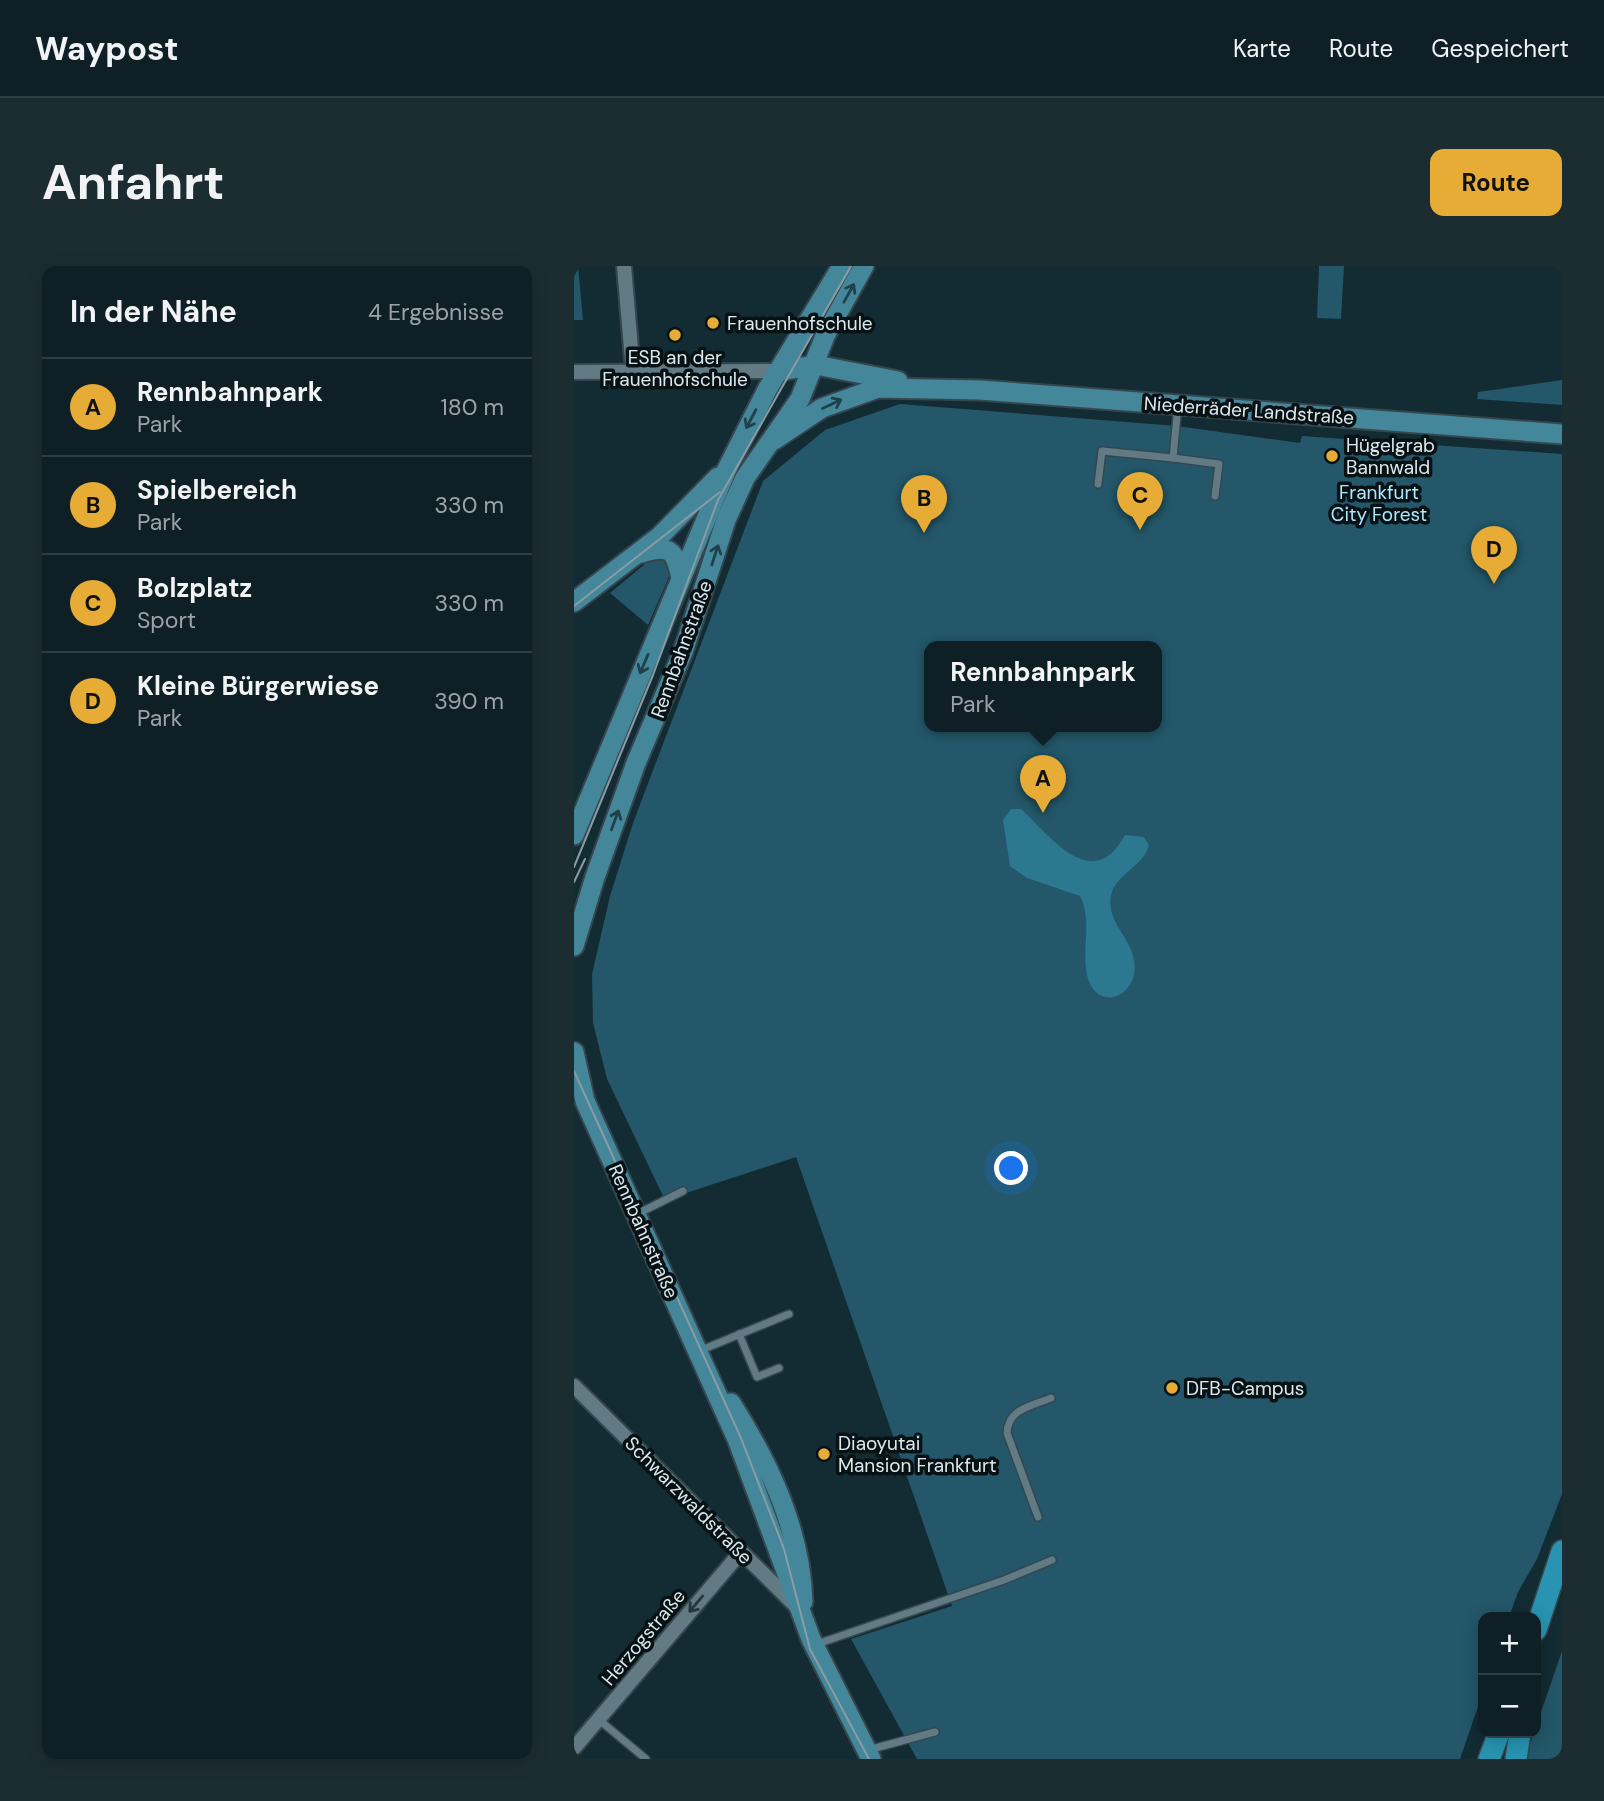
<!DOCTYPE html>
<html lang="de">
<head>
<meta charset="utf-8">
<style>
  :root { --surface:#0e2026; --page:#1c2d32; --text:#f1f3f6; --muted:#9ba3a7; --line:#2e3e43; --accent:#e6ac36 }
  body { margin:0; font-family:"DM Sans",sans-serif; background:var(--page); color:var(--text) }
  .controls { position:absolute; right:21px; bottom:21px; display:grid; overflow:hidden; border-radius:14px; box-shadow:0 4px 18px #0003 }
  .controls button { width:63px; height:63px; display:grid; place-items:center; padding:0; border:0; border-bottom:2px solid var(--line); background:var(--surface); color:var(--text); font:35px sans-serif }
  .you { position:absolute; left:438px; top:903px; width:24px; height:24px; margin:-18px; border:5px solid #fff; border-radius:50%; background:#1a73e8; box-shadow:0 0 0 10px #1a73e833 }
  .badge { display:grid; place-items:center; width:46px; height:46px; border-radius:50%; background:var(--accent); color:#111; font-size:23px; font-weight:700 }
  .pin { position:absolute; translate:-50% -58px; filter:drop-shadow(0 2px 4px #0008) }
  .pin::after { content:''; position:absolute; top:37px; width:24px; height:21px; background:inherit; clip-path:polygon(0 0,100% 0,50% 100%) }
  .popup { position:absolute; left:350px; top:375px; width:238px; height:91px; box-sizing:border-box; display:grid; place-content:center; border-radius:14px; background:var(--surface); filter:drop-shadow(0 2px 5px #0005); font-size:23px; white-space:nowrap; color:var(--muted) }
  .popup b { font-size:26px; color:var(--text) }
  .popup::after { content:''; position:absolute; left:50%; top:100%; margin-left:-14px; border:14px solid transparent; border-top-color:var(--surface) }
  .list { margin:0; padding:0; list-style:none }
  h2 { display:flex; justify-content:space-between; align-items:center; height:91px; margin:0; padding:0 28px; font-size:30px }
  h2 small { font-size:23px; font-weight:400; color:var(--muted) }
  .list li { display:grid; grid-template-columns:46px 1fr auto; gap:21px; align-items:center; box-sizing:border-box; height:98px; padding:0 28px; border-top:2px solid var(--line) }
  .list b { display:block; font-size:26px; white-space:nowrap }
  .list p { margin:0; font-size:23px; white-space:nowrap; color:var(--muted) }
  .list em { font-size:23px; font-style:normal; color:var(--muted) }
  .map { position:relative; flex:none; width:988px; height:1493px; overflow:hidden; border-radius:14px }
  header { display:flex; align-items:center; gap:42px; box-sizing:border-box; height:98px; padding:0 35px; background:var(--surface); border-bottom:2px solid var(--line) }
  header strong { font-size:33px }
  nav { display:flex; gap:38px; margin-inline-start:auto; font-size:24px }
  .intro { display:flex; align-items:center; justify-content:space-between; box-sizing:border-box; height:168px; padding:0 42px }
  h1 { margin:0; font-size:49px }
  .button { padding:18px 32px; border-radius:14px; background:var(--accent); color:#111; font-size:24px; font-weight:700 }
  main { display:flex; gap:42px; padding:0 42px }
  aside { flex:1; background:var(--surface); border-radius:14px; box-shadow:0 4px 18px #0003 }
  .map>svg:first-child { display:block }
</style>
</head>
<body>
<header>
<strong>Waypost</strong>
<nav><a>Karte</a><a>Route</a><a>Gespeichert</a></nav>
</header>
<div class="intro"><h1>Anfahrt</h1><a class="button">Route</a></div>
<main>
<aside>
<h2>In der Nähe<small>4 Ergebnisse</small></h2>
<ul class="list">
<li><span class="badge">A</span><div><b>Rennbahnpark</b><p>Park</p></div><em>180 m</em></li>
<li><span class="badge">B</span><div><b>Spielbereich</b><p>Park</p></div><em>330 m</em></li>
<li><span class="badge">C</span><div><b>Bolzplatz</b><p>Sport</p></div><em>330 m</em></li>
<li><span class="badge">D</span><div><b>Kleine Bürgerwiese</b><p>Park</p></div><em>390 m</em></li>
</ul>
</aside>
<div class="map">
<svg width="988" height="1493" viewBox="0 0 988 1493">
  <rect width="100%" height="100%" fill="#132b33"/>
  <g fill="#235769" fill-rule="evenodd">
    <polygon points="0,0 4,0 9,54 0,54"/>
    <polygon points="745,0 770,0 767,53 743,52"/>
    <polygon points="988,114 988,139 903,133 904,126"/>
    <path d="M326 138 603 160 726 177 728 170 988 188V1228L963 1293 944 1326 935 1351H909V1426L886 1493H343L277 1373 378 1340 222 891 91 934 33 813 19 757 18 708 36 630 59 557 189 215 251 164ZM355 381H583V461H355Z"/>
    <polygon points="77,293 92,295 97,306 74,359 36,327"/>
    <polygon points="988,1385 988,1493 951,1493"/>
  </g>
  <path fill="#2d7891" d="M437 543H447C479 573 519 628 551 569L570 571 575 579C570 600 542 608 537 629 532 656 556 670 560 694 567 730 522 749 513 709 507 682 519 656 506 630L453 612 436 600 429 554Z"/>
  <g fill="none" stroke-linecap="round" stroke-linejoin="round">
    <defs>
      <g id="lane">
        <polyline points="604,139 599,192 645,198 641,230"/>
        <polyline points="524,218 528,185 599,192"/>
        <polyline points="63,948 109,925"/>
        <polyline points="165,1068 183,1111 205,1102"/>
        <polyline points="125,1085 215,1048"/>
        <path d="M464 1251 433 1167C434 1143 457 1140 477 1132"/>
        <polyline points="240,1379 430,1314 478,1294"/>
        <polyline points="24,1453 72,1493"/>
        <polyline points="294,1484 361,1466"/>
      </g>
      <g id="street">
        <polyline points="50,0 59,106"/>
        <polyline points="0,106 205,105"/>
        <polyline points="0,1120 225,1343"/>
        <polyline points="0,1482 167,1286"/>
      </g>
      <g id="secondary">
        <polyline points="205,105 242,99 324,115"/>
        <polyline points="200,174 248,142 304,122 406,124 988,168"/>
        <path d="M68 287C97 278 101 285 107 312"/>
        <polyline points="0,336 86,270 144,211"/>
        <polyline points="0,569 153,203 194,122 268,0"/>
        <polyline points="0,680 21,611 62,497 109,386 152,254 171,212 226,133 251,70 290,0"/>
        <polyline points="0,786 11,835 163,1173 237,1373 297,1493"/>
        <path d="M157 1137C195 1197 227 1264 229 1336"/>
      </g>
      <g id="primary">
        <polyline points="962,1364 988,1285"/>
        <polyline points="915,1493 925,1467"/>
        <polyline points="942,1493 946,1467"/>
      </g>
    </defs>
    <use href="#lane" stroke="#35464e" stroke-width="10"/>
    <use href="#street" stroke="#35464e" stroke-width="18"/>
    <use href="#secondary" stroke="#35464e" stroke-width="23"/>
    <use href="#primary" stroke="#35464e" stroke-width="24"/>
    <use href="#lane" stroke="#617a84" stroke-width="7"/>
    <use href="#street" stroke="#617a84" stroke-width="14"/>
    <use href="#secondary" stroke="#44879a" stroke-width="19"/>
    <use href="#primary" stroke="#2894b1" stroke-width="21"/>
    <g stroke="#8a9ca3" stroke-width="2">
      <polyline points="0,340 146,226"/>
      <polyline points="0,601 79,409 144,234 277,0"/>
      <polyline points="0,616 11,593"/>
      <polyline points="0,805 167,1172 210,1283 236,1383 295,1493"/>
    </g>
  </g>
  <defs><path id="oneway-shaft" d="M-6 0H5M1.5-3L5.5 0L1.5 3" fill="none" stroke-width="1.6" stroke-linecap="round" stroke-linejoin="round" transform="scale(1.75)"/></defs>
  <g stroke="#20414a">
    <use href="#oneway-shaft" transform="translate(275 27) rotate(-61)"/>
    <use href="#oneway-shaft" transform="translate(258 138) rotate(-25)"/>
    <use href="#oneway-shaft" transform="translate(177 153) rotate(118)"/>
    <use href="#oneway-shaft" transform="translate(141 289) rotate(-72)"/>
    <use href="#oneway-shaft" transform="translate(70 398) rotate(113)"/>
    <use href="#oneway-shaft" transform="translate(41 554) rotate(-70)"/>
  </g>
  <use stroke="#27363c" href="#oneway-shaft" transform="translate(122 1338) rotate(130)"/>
  <g fill="#e6ac36" stroke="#081215" stroke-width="2.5">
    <circle cx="139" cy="57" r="7"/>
    <circle cx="101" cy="69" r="7"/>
    <circle cx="758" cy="190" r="7"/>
    <circle cx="598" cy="1122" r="7"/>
    <circle cx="250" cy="1188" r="7"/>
  </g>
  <g text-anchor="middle" stroke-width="7" stroke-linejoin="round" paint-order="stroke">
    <g font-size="19" fill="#dbe9ef" stroke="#081215" text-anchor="start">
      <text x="153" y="64">Frauenhofschule</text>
      <text x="101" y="98" text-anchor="middle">ESB an der<tspan x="101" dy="22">Frauenhofschule</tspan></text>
      <text x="772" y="186">Hügelgrab<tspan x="772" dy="22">Bannwald</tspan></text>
      <text x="612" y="1129">DFB-Campus</text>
      <text x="264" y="1184">Diaoyutai<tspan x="264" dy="22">Mansion Frankfurt</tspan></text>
    </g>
    <g font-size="19" fill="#dbe9ef" stroke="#081215">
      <text transform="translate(675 144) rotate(4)" y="7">Niederräder Landstraße</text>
      <text transform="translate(107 383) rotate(-70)" y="7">Rennbahnstraße</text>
      <text transform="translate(70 965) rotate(66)" y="7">Rennbahnstraße</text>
      <text transform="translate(115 1234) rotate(45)" y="7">Schwarzwaldstraße</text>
      <text transform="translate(69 1371) rotate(-50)" y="7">Herzogstraße</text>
    </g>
    <g font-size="19" fill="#ade8fe" stroke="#081215">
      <text x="805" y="233">Frankfurt<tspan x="805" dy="22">City Forest</tspan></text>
    </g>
  </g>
</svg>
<div class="controls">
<button>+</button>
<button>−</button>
</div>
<div class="you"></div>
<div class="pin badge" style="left:469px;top:547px">A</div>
<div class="popup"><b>Rennbahnpark</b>Park</div>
<div class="pin badge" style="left:350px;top:267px">B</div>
<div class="pin badge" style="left:566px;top:264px">C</div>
<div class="pin badge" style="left:920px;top:318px">D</div>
</div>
</main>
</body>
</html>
